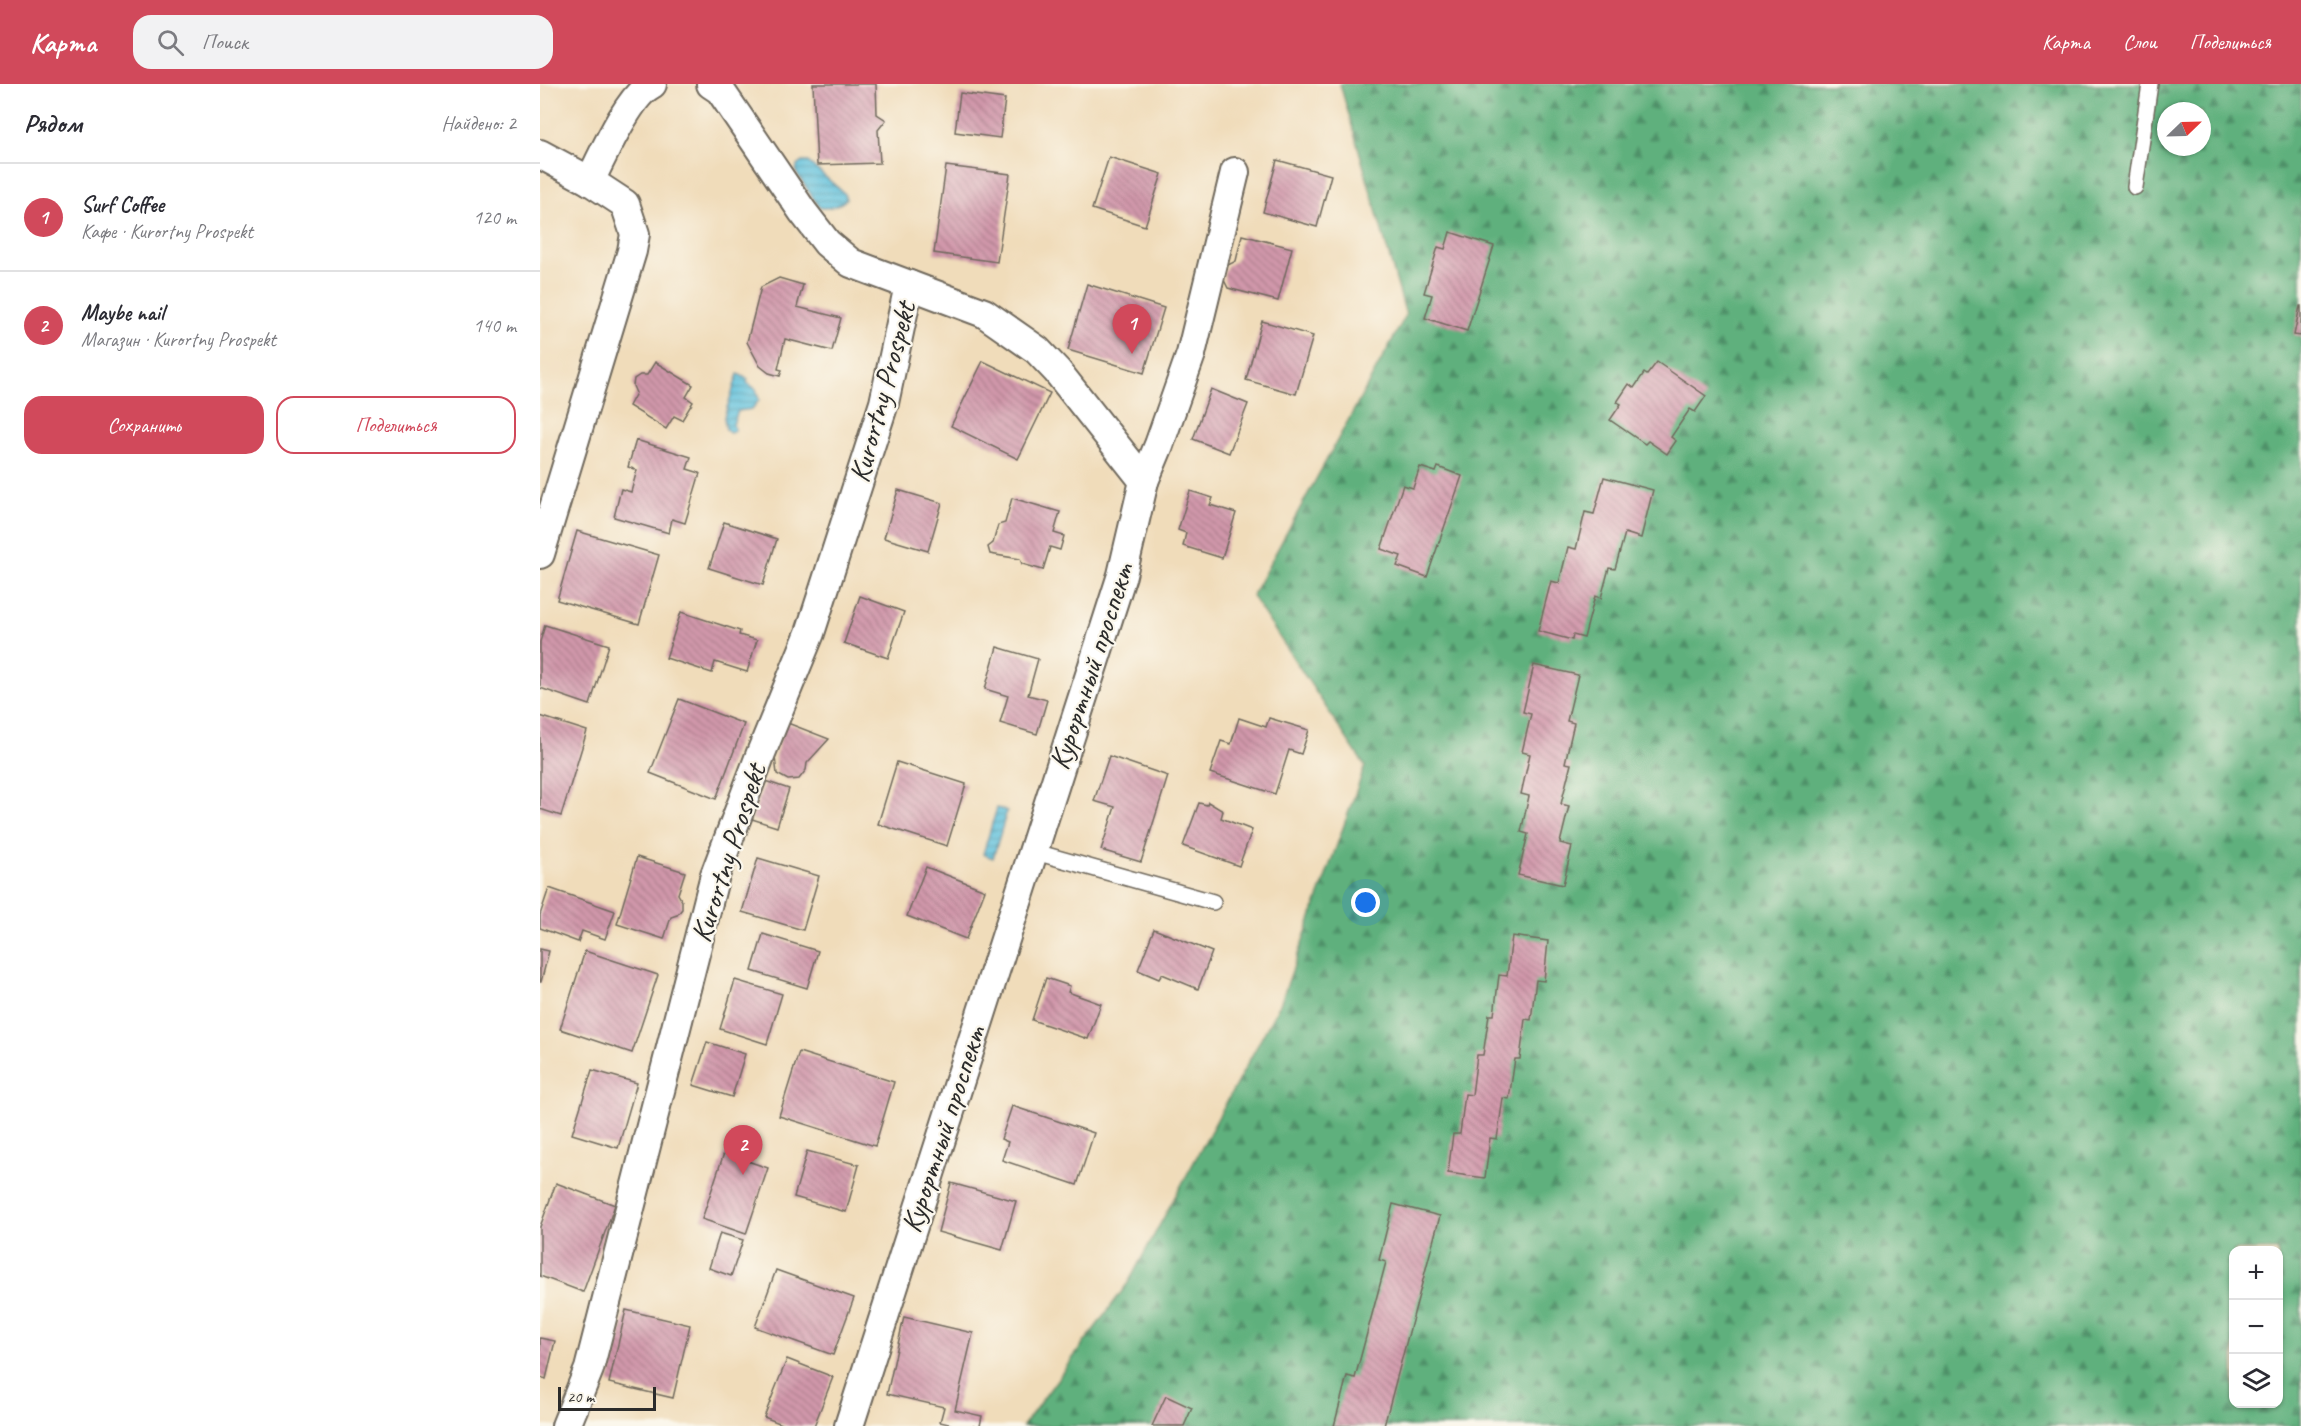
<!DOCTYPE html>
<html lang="ru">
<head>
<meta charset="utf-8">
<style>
  :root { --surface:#fff; --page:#f2f2f3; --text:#2b2b33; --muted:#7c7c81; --line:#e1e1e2; --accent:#d1495b }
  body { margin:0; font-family:Caveat,sans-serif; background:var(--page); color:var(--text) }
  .controls { position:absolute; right:18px; bottom:18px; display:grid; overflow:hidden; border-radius:12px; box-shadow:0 2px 4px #0004 }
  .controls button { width:54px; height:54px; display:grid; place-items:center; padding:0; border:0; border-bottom:2px solid var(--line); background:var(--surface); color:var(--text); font:30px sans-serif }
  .compass { position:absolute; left:1617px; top:18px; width:54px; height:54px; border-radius:50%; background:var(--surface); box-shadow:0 2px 4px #0004; rotate:67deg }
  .scale { position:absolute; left:18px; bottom:15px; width:98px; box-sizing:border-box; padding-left:6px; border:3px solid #2b2b2b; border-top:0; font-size:16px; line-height:21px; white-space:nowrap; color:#2b2b2b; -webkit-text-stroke:4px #fbf7ec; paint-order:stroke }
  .you { position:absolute; left:826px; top:819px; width:21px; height:21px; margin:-15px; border:4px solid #fff; border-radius:50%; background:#1a73e8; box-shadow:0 0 0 9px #1a73e833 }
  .badge { display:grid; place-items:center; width:39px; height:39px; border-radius:50%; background:var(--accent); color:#fff; font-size:20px; font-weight:700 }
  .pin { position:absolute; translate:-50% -50px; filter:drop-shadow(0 2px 3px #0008) }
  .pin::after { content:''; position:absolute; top:32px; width:21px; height:18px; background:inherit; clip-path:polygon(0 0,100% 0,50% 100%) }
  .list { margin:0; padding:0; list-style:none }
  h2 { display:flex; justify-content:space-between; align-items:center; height:78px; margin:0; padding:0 24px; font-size:26px }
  h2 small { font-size:20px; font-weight:400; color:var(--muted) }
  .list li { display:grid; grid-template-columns:39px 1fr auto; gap:18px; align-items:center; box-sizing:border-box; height:108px; padding:0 24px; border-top:2px solid var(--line) }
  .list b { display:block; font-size:22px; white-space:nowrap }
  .list p { margin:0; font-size:20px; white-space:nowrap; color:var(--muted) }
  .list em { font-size:20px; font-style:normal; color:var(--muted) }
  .actions { display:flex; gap:12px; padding:18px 24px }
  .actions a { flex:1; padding:14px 0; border:2px solid var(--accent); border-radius:18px; text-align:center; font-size:21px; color:var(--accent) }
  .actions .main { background:var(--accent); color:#fff }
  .icon { flex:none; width:33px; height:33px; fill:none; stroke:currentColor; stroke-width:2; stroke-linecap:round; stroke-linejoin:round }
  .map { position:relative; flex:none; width:1761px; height:1342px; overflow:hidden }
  header { display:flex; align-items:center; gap:36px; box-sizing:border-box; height:84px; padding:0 30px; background:var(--accent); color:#fff }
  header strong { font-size:28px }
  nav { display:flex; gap:33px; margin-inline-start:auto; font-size:21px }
  .search { width:420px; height:54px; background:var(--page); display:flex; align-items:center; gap:15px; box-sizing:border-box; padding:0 21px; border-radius:18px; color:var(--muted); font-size:22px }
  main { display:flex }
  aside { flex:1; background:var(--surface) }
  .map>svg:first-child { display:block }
</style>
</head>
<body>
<header>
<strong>Карта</strong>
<div class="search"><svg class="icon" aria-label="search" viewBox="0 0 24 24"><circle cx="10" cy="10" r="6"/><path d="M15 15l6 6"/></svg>Поиск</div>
<nav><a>Карта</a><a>Слои</a><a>Поделиться</a></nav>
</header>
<main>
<aside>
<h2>Рядом<small>Найдено: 2</small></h2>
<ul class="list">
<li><span class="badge">1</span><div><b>Surf Coffee</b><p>Кафе · Kurortny Prospekt</p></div><em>120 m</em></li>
<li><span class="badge">2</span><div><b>Maybe nail</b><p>Магазин · Kurortny Prospekt</p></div><em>140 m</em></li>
</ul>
<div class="actions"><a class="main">Сохранить</a><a>Поделиться</a></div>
</aside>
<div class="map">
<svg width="1761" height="1342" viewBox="0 0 1761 1342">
  <defs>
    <pattern id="forest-firs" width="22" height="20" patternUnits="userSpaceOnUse" patternTransform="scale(1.5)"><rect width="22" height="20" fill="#5eb07d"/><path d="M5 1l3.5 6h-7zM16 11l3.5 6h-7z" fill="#4e8f67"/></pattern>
    <pattern id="water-rules" width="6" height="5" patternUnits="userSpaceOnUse" patternTransform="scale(1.5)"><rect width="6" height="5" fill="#5fc1dd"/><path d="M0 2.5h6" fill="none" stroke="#4f9db3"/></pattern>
    <pattern id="building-back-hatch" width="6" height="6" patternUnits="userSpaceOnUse" patternTransform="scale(1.5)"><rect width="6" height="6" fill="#d198ab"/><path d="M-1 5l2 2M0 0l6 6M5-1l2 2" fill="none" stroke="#aa7c8b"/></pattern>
  </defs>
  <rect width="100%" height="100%" fill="#fbf7ec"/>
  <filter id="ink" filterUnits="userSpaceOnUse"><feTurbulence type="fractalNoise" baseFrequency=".0167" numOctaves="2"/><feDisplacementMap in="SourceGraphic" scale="12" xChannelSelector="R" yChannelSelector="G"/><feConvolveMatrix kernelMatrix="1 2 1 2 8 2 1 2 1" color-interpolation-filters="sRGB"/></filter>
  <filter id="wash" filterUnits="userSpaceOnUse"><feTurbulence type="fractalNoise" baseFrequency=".008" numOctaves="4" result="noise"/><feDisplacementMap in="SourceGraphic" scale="24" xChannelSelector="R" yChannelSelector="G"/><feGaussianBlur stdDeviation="1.35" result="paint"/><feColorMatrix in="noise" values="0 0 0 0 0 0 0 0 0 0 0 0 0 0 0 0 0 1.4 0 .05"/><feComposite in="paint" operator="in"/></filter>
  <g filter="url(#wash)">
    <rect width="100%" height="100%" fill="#f0dcba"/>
    <path fill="url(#forest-firs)" stroke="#446e54" stroke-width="1.5" fill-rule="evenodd" d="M800 0H1761V1342H483L588 1199 741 918 825 682 712 512 866 231ZM1626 27H1662V63H1626ZM1694 1166H1738V1320H1694Z"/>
    <g fill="url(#water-rules)" stroke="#457684" stroke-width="1.5">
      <path d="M262 78H268L305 110 306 115C301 121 287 126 279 123L256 88 257 82Z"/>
      <polygon points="198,290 208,295 207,299 216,305 219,316 212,325 198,327 193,340 195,346 190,349 186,346 184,333"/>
      <polygon points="457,724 467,727 453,774 443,770"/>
    </g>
    <g id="blocks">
      <g fill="url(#building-back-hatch)">
        <polygon points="273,0 336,0 337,30 346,36 338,46 340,79 277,81"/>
        <polygon points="420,9 465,15 460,54 415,48"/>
        <polygon points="569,73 622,90 605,142 552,125"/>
        <polygon points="737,76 791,91 777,143 723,128"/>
        <polygon points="406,82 470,90 457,178 394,169"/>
        <polygon points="910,148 954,162 927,247 885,234 892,211 884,209 898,163 905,165"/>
        <polygon points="702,151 752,164 738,217 688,204 684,196 684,188 688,181 696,177"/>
        <polygon points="239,194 263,201 257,223 301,234 292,267 245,255 238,285 242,286 240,292 229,289 220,282 207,258 221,203"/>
        <polygon points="547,200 624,224 604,289 528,266"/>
        <polygon points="1760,222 1761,222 1761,252 1754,251"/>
        <polygon points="722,237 773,252 756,310 706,296"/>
        <polygon points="443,277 510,309 478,375 411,342"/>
        <polygon points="115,278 153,301 146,313 153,318 142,336 134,332 126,345 89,322 96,309 93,302 94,295 100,291 107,291"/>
        <polygon points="1117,278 1166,312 1155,328 1150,325 1131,353 1136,357 1127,370 1108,357 1105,360 1070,336 1081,320 1077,318 1089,300 1094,304 1104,289 1107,291"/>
        <polygon points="671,305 708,320 689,369 653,355"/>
        <polygon points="96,356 151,373 147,385 160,389 145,439 132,435 129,449 74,433 81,405 91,408 97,386 88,383"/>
        <polygon points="880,383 896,388 898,383 922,392 887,493 857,482 861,472 841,465 863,401 873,404"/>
        <polygon points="1064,393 1113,406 1101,454 1085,449 1075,485 1069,484 1061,514 1055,512 1044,554 1033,551 1032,556 998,547 1011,497 1019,499 1028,463 1036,465 1045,428 1054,430"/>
        <polygon points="358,406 402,419 388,467 344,454"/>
        <polygon points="650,407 673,414 670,421 696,429 682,474 643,462 646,449 638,446"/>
        <polygon points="472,414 520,428 514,449 524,452 520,466 510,463 503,486 482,480 480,475 450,470 448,463 453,459 458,441 465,439"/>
        <polygon points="184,438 237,455 223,501 169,484"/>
        <polygon points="37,447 119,471 99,540 17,516"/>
        <polygon points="320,512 364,528 348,574 304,559"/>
        <polygon points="141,528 200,547 199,551 217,556 207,588 175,578 172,589 126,574"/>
        <polygon points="5,541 69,561 50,621 0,604 0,558"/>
        <polygon points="457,563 498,575 488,611 507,616 497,650 460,639 468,612 445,605"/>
        <polygon points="994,581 1038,591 1027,637 1034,639 1025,679 1031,680 1021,720 1029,722 1020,759 1032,762 1023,801 978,791 988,750 981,748 989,712 981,710 990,670 982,668 991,630 983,628"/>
        <polygon points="139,615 204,640 176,715 110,689"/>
        <polygon points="0,632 47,647 21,732 0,725"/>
        <polygon points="699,634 726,643 729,634 769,646 761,670 749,666 735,710 670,689 681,657 691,660"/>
        <polygon points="245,638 289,655 267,679 266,686 259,695 248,696 237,690 235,673"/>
        <polygon points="569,672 628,692 601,778 561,766 575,723 554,717"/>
        <polygon points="357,678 426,700 407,762 338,740"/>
        <polygon points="225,697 249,705 237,743 212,735"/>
        <polygon points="668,718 683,727 681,734 712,746 699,782 643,762 659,719 667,721"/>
        <polygon points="97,773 145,788 138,810 142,817 142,825 137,831 131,833 124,855 77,840"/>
        <polygon points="218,774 279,792 263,846 202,828"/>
        <polygon points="386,783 445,806 426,855 367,832"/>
        <polygon points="9,804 75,827 65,855 42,847 38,858 0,844 0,831"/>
        <polygon points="614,845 672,868 658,905 622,890 619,895 598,886"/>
        <polygon points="223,850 278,867 267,904 212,887"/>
        <polygon points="972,852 1008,857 1004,897 996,896 991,936 985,935 980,975 975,975 969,1015 963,1014 957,1055 950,1054 945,1094 908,1089 913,1050 920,1050 925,1010 932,1011 937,971 943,971 949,931 954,931 959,891 967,892"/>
        <polygon points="0,865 9,867 1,898 0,898"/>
        <polygon points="45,867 118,891 92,969 20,945"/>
        <polygon points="506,894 530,902 528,908 561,920 548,955 492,936"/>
        <polygon points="195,896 242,910 227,960 180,945"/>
        <polygon points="167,958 205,970 192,1013 153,1001"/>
        <polygon points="259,968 354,998 335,1062 239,1032"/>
        <polygon points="52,986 97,999 78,1064 32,1050"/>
        <polygon points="472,1022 554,1049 537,1101 462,1076 468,1058 461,1055"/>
        <polygon points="267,1067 319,1081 306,1128 254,1113"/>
        <polygon points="184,1069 228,1084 206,1150 162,1135"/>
        <polygon points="16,1099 75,1121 43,1208 0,1192 0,1143"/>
        <polygon points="411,1099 476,1117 462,1166 398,1148"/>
        <polygon points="853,1120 900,1132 844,1342 794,1342 807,1292 815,1294 846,1178 839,1176"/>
        <polygon points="180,1149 203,1156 191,1192 169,1184"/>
        <polygon points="236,1186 314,1214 293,1271 215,1243"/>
        <polygon points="86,1226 150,1241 133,1314 69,1299"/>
        <polygon points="364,1233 433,1249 415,1326 442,1332 440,1342 417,1342 400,1338 404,1323 347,1310"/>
        <polygon points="0,1254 15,1257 6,1295 0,1293"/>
        <polygon points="247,1275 293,1293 274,1342 247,1342 224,1333"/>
        <polygon points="626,1312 652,1324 644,1342 612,1342"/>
      </g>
    </g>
  </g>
  <g filter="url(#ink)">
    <use href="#blocks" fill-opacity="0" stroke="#70695d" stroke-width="1.5"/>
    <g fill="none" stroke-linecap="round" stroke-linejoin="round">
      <defs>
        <g id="service">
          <polyline points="1595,103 1610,0"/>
          <polyline points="492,767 673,818"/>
        </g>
        <g id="minor">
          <polyline points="171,0 180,6 263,128 287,159 311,179 444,229 497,266 517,287 604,397 582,491 309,1342"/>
          <polyline points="0,70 50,97 85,120 95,150 92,167 0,470"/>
          <path d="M50 97C62 73 89 11 112 0"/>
          <polyline points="604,397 619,361 651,270 695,88"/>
          <polyline points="26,1342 49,1285 175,791 221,669 270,549 344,319 369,201"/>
        </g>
      </defs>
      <use href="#service" stroke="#70695d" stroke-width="18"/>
      <use href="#minor" stroke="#70695d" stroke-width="32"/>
      <use href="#service" stroke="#fff" stroke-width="15"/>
      <use href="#minor" stroke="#fff" stroke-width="28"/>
    </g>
  </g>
  <g text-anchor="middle" stroke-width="4.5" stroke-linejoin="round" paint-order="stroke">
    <g font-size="30" fill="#2b2b2b" stroke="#fbf7ec">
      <text transform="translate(342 308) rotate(-75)" y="10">Kurortny Prospekt</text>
      <text transform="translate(551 582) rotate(-72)" y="10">Курортный проспект</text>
      <text transform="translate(188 769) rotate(-72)" y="10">Kurortny Prospekt</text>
      <text transform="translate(403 1045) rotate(-72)" y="10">Курортный проспект</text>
    </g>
  </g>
</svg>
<div class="controls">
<button>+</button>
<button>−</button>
<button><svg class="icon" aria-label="layers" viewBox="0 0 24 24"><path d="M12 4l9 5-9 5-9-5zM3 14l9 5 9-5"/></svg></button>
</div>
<svg class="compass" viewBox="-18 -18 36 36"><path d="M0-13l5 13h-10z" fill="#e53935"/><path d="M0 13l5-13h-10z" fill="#7c7c81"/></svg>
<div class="scale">20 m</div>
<div class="you"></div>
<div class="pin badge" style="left:592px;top:270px">1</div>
<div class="pin badge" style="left:203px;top:1091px">2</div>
</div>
</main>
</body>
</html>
